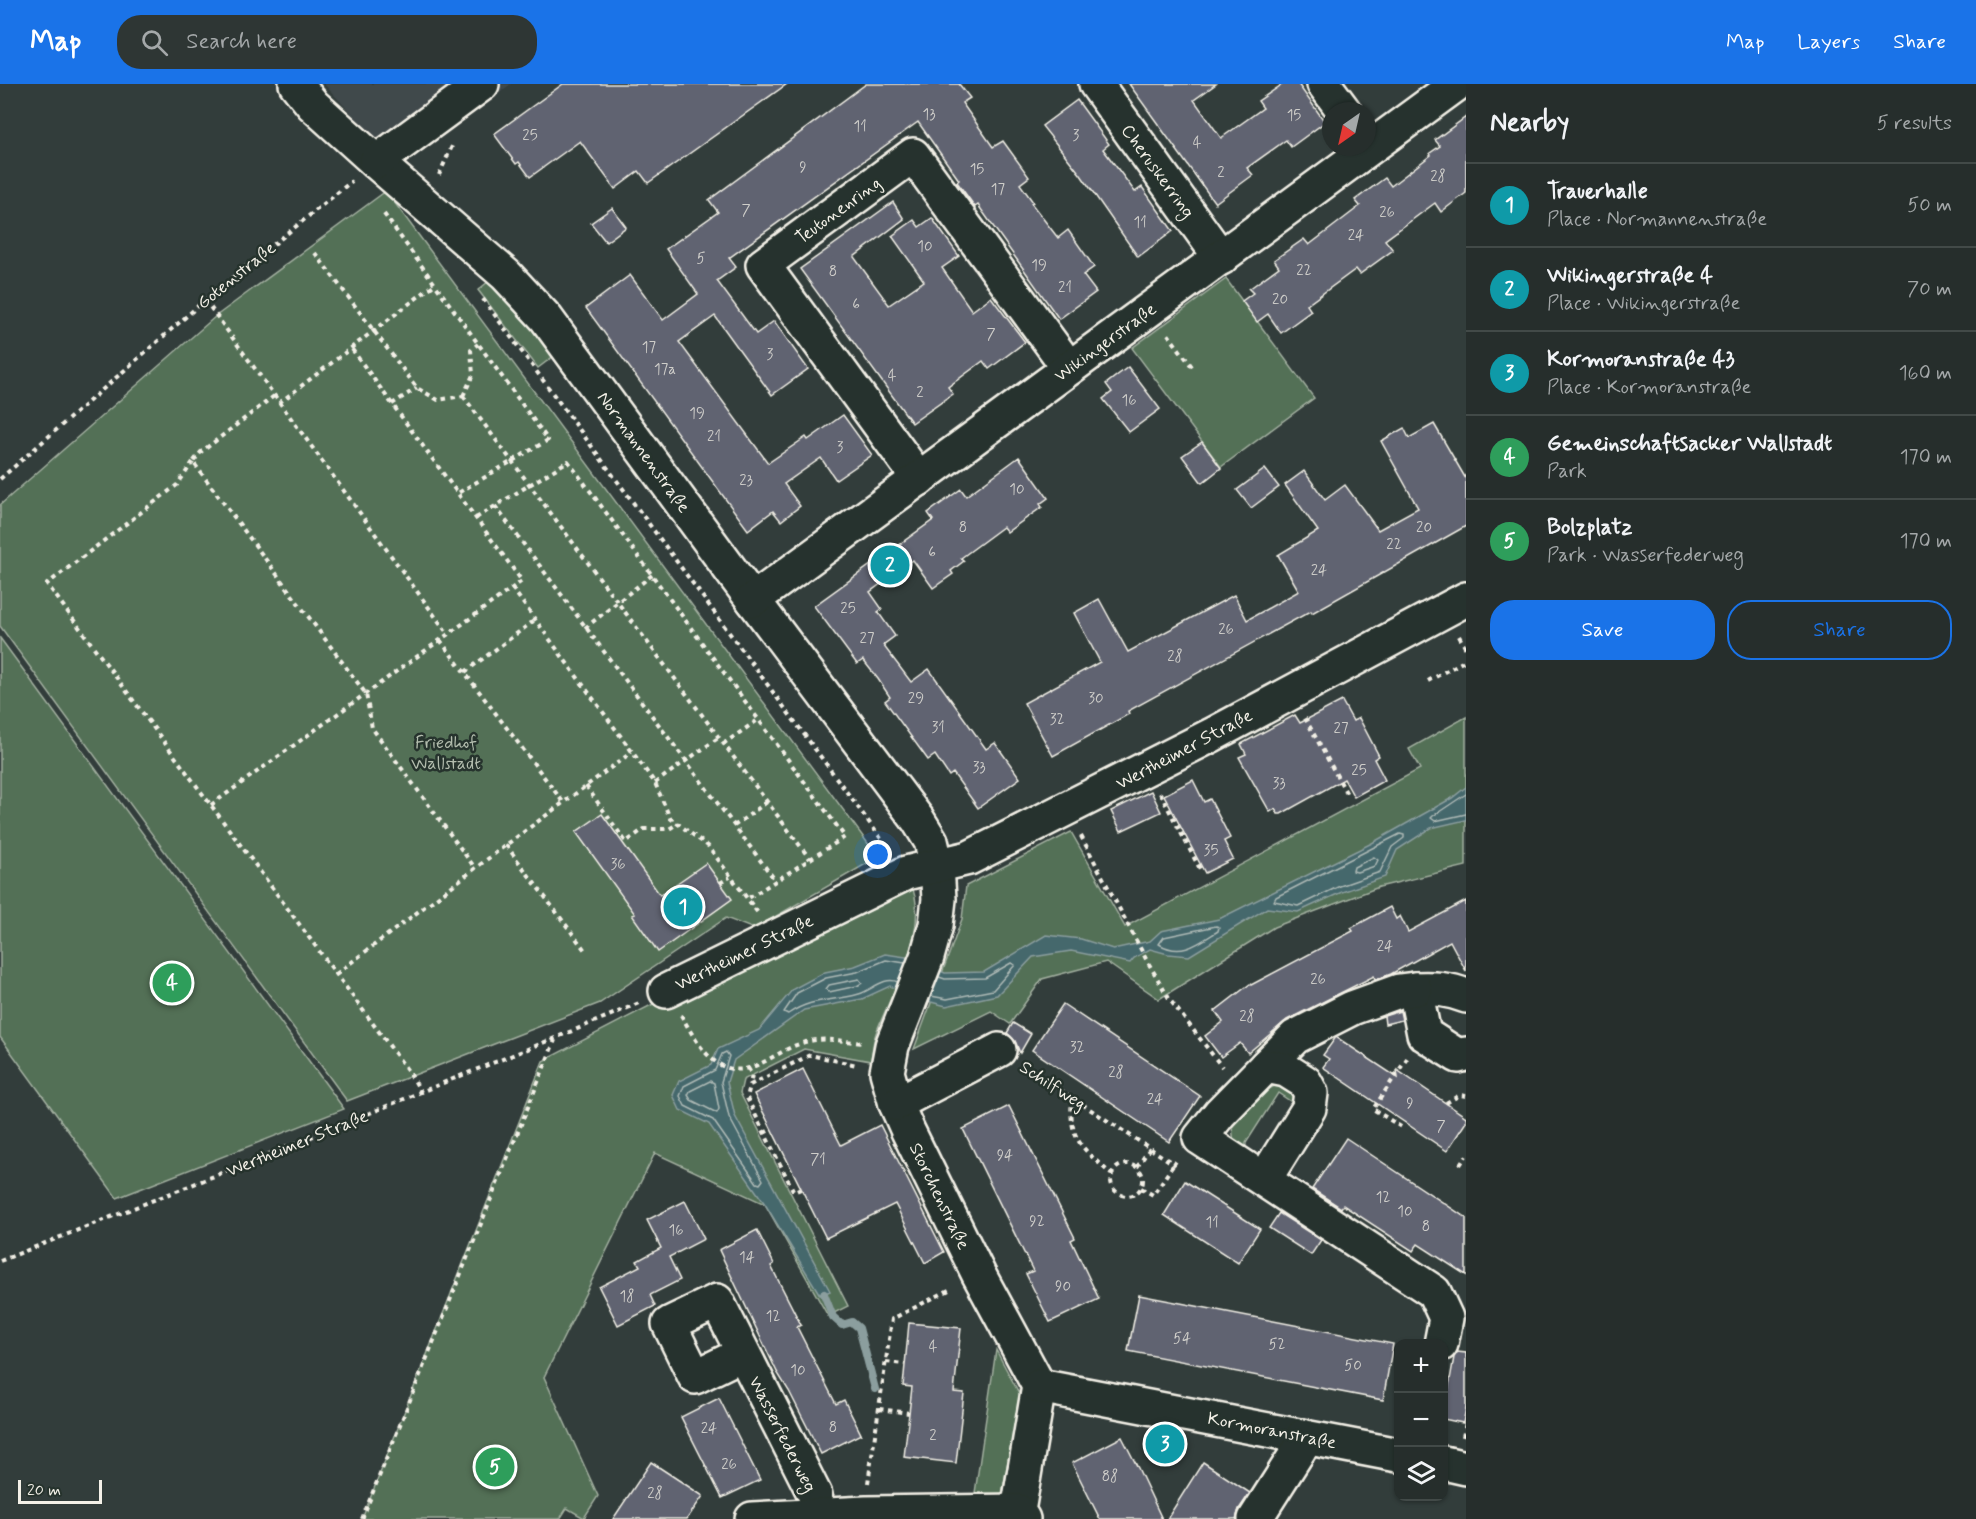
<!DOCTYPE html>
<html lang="en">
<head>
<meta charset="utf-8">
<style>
  :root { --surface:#262e2c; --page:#2e3634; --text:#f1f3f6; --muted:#a4a8a9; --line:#424a48; --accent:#1a73e8 }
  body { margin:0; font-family:Mynerve,sans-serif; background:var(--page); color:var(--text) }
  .controls { position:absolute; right:18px; bottom:18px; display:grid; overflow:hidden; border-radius:12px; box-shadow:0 2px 4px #0004 }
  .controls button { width:54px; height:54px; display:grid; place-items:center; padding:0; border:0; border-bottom:2px solid var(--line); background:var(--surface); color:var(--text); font:30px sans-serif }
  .compass { position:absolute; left:1322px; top:18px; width:54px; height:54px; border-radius:50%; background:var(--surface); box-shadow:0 2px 4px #0004; rotate:214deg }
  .scale { position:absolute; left:18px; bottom:15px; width:84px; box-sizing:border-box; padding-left:6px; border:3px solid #f4f1e8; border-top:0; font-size:16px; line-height:21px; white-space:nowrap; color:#f4f1e8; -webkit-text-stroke:4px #26332d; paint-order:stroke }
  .you { position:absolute; left:878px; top:771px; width:21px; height:21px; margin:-15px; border:4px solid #fff; border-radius:50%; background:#1a73e8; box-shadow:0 0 0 9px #1a73e833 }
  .badge { display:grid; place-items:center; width:39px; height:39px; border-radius:50%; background:var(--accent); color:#fff; font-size:20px; font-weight:700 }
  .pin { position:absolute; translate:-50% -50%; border:3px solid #fff; box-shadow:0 2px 6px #0006 }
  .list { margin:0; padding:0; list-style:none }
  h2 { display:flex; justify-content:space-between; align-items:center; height:78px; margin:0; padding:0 24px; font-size:26px }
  h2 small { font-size:20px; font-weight:400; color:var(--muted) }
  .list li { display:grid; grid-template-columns:39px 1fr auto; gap:18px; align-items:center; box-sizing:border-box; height:84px; padding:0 24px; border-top:2px solid var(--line) }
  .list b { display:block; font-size:22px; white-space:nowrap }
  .list p { margin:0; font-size:20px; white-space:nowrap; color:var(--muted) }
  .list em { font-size:20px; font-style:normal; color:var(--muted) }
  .actions { display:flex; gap:12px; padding:18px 24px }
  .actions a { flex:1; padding:14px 0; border:2px solid var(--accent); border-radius:24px; text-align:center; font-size:21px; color:var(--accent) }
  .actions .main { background:var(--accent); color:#fff }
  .icon { flex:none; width:33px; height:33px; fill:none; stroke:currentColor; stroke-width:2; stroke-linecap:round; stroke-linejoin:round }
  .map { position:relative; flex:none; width:1466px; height:1435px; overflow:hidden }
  header { display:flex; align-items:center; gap:36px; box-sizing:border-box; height:84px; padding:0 30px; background:var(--accent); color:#fff }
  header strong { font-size:28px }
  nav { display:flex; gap:33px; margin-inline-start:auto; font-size:21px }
  .search { width:420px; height:54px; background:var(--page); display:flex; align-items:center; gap:15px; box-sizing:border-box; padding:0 21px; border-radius:24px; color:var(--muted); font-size:22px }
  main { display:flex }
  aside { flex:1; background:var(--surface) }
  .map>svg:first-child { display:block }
</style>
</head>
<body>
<header>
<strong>Map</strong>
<div class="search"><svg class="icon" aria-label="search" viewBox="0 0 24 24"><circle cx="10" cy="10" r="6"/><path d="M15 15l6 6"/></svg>Search here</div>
<nav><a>Map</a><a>Layers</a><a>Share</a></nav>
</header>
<main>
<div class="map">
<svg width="1466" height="1435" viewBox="0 0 1466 1435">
  <rect width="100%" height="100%" fill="#323d3b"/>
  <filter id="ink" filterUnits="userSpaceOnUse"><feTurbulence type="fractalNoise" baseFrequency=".0167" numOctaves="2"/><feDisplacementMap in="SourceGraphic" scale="12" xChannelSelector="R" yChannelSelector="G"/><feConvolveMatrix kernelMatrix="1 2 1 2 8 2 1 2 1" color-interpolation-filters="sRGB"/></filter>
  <g filter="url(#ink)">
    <polygon fill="#40494b" points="324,0 511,0 400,82"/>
    <g fill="#526f57" stroke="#a3b0a0" stroke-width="1.5">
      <polygon points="386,107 878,773 754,845 726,834 600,919 347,1017 0,542 0,421 216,232"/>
      <polygon points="494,193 555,271 538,284 478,206"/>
      <polygon points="1226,195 1314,314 1221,383 1132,264"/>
      <polygon points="0,554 344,1025 117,1114 0,953"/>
      <polygon points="1466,633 1466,782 1379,803 1274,843 1159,915 1106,878 1042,895 1010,940 991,927 914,965 962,835 966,802 1071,748 1125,843 1420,685 1409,665"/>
      <path d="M911 800C931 847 892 906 876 949 873 958 872 968 871 977L804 965 743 996 740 1009 848 1222 828 1232 765 1120 655 1069 544 1293 598 1412 584 1434 567 1424 560 1435H362L543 977 657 918 660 924 743 886Z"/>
      <path d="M1276 1001 1292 1011 1293 1019 1278 1009 1246 1059 1245 1074 1235 1066 1232 1043C1244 1027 1258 1010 1276 1001Z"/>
      <polygon points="996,1266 1020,1311 1002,1410 975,1409"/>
    </g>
    <polygon fill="#45676c" stroke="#8b9e9e" stroke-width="1.5" points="1466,703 1466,736 1431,744 1397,766 1385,793 1342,808 1298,828 1267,824 1189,872 1168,870 1150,865 1134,874 1130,879 1071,867 1033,873 997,911 946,922 931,918 890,902 862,915 804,926 734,976 727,998 735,1032 830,1207 820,1211 765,1120 709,1040 680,1026 673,1011 679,997 711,981 718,965 759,946 793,905 825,888 855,882 885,870 906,873 945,889 984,888 1046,851 1081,855 1113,865 1150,857 1161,847 1219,835 1372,759 1452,714"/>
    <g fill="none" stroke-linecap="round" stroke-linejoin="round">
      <g stroke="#aebab6" stroke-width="1.5">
        <polyline points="1466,710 1433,732 1431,734 1435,737 1466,730"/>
        <polygon points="1400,750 1404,751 1404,754 1392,763 1380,788 1340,802 1298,822 1274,817 1276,813"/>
        <polygon points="1374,773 1378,776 1375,782 1357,788 1353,787 1354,783"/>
        <path d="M1216 842 1219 843 1218 847C1199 859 1182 874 1159 860L1164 853Z"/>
        <polygon points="859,895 862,899 857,902 829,908 826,905 829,901"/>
        <path d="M898 898C884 892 872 906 859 910 832 918 813 913 788 930L784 928 797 909 826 894 857 888 886 876 905 879"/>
        <polyline points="931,912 947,915 993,906 1015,881 1011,879 985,894 945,895 939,893"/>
        <polygon points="726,968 729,972 721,998 729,1033 763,1096 760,1100 757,1099 713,1036 685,1022 680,1012 684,1002 715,986 722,970"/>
        <polygon points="710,997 714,999 719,1025 717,1029 691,1016 688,1011 690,1007"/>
      </g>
      <polyline stroke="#8b9e9e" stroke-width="8" points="824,1210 833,1233 842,1241 852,1238 859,1244 875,1305"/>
    </g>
    <g fill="#606471" stroke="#f4f1e8" stroke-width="1.5">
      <polygon points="563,0 787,0 648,99 639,87 615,105 580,57 530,93 519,78 516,80 494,50"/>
      <polygon points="866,0 959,0 970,14 962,19 993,63 1003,57 1029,93 1020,100 1033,118 1031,119 1058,154 1068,146 1094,183 1083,191 1096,208 1059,235 978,121 975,123 957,98 959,96 918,38 729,174 736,183 717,197 756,250 774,237 808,285 772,311 715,232 679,258 768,379 806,353 808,356 843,331 872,371 836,396 821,374 784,400 800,422 781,437 773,427 748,446 586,224 630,191 663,236 698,210 666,165 718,128 709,116"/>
      <polygon points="1129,0 1216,0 1194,16 1221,54 1263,24 1258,17 1283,0 1298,0 1325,38 1291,63 1286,56 1247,84 1253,91 1215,119"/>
      <polygon points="1077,16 1109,60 1103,65 1135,108 1142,103 1173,147 1138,173 1081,91 1042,42"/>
      <polygon points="1466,33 1466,109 1441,128 1435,119 1385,156 1393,166 1360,190 1356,185 1307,221 1311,227 1281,249 1268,230 1257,238 1242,217 1253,209 1249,205 1279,183 1274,176 1304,155 1309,161 1360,122 1355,116 1385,94 1391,102 1431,71 1430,69 1440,62 1435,56"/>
      <polygon points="893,118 904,135 854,173 889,221 924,197 892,152 914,136 919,143 932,134 959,172 942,184 972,227 991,213 1025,258 989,285 983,277 948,303 953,310 912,339 800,185"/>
      <polygon points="612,124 626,143 606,158 591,139"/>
      <polygon points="1128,283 1160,325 1129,348 1103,315 1112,308 1106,300"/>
      <polygon points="1434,340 1466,395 1466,442 1312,529 1311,527 1128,627 1129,630 1053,672 1024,619 1100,578 1074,529 1099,515 1128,568 1234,511 1247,536 1299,507 1278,471 1318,447 1285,401 1304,387 1325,416 1345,401 1378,446 1418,424 1381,357 1404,344 1409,354"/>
      <polygon points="1202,358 1221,384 1202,399 1182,372"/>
      <polygon points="1019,373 1048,414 1040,420 1042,423 1007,448 1003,443 961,474 964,477 951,487 953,490 933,504 913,476 870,508 882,525 878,528 895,552 883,561 911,598 929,585 986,665 995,659 1020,694 978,724 953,689 949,692 935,671 928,676 885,617 890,613 878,595 863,576 857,580 814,522 933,436 928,429 961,405 966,412"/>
      <polygon points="1265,385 1279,403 1251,424 1237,406"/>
      <polygon points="1342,617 1353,637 1359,634 1379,672 1374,675 1385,696 1354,713 1344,695 1281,730 1278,730 1275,725 1270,728 1239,673 1246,670 1241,660 1295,631 1300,639"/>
      <polygon points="1193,696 1204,718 1210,715 1230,754 1224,757 1233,775 1205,789 1164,711"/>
      <polygon points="1151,707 1161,728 1121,747 1111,727"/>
      <polygon points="602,730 660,811 706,779 732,815 658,868 632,831 635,830 576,748"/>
      <polygon points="1466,817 1466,887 1450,857 1391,890 1375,896 1374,892 1287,936 1248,969 1240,959 1221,973 1205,952 1223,938 1215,927 1250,900 1251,901 1353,847 1351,844 1390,823 1396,835 1400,832 1408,848"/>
      <polygon points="1063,920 1200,1012 1169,1058 1032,966"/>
      <polygon points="1400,927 1402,936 1385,940 1384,932"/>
      <polygon points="1013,939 1031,950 1020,969 1015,957 1007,949"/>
      <polygon points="1336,953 1398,994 1397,986 1466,1033 1466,1038 1447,1067 1323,983 1329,975 1323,971"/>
      <polygon points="803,985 841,1061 880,1041 944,1168 925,1179 895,1120 826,1154 754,1010"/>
      <polygon points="1009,1022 1075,1154 1071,1156 1099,1215 1050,1238 1026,1190 1033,1187 963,1045"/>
      <polygon points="1346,1054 1466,1134 1466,1191 1418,1160 1413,1167 1343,1121 1341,1124 1312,1105"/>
      <polygon points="1185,1097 1260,1145 1238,1179 1164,1131"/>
      <polygon points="685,1117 704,1155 669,1173 680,1196 650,1211 655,1222 618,1241 599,1203 640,1182 637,1177 661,1164 647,1136"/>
      <polygon points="1279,1129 1321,1156 1311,1171 1269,1144"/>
      <polygon points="757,1146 774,1180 771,1182 801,1241 797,1243 836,1320 844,1316 861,1350 821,1370 789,1307 777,1288 719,1166"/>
      <polygon points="1139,1211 1393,1260 1383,1316 1128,1267"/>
      <polygon points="909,1239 961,1244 954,1308 964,1309 956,1379 904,1373 912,1303 903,1302"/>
      <polygon points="1457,1268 1466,1269 1466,1324 1463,1339 1443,1335 1454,1273"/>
      <polygon points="719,1314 760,1396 722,1414 681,1333"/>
      <polygon points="1122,1353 1138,1384 1162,1435 1100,1435 1072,1379"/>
      <polygon points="651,1378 703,1412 687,1435 613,1435"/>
      <polygon points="1203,1378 1250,1409 1239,1425 1236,1435 1167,1435"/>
    </g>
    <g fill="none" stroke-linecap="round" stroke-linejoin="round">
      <defs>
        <g id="minor">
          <polyline points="296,0 313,21 376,78 506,191 546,234 735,492 918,736 931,757 937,782 939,815 936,841 927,873 892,962 887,988 896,1020 908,1047 979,1191 1039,1302 1018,1427 1023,1435"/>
          <polyline points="1096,0 1221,174"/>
          <polyline points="1324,0 1344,27"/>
          <polyline points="376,78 482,0"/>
          <polyline points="919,395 763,181 913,71 1069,284"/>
          <polyline points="753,516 1457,0"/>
          <polyline points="666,907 906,789 969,774 1212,651 1466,515"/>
          <path d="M1466 912C1449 905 1434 904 1415 905L1424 950 1458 972 1466 970"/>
          <polyline points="1266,982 1295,953 1352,924 1399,907 1415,905"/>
          <polyline points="896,1020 999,966"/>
          <polyline points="1264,1096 1309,1024 1311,1009 1305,998 1286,986 1266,982 1220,1029 1200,1054 1434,1208 1446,1234 1441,1260"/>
          <polyline points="742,1270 695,1293 669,1240 717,1217 815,1411 818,1431"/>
          <polyline points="1039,1302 1398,1371"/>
          <polyline points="1444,1379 1466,1384"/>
          <polyline points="752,1435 866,1429 1018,1427"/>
          <polyline points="1255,1435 1299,1366 1303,1352"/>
        </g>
      </defs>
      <use href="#minor" stroke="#f4f1e8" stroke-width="38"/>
      <g stroke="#f4f1e8" stroke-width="4" stroke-dasharray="4.5 4.5" stroke-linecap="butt">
        <polyline points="439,91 453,60"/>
        <polyline points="384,130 548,356 458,409"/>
        <polyline points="315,169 417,304 438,316 463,312"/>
        <polyline points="483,215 888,764"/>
        <polyline points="205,216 448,550"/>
        <polyline points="1168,250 1193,284"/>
        <polyline points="274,312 201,368 193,378 366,610 372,644 475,784"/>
        <polyline points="463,312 810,775"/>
        <polyline points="463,312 473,291 471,266 478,260"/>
        <polyline points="279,319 435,200"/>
        <polyline points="392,320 417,304"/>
        <polyline points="193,378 177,401 47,500 411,991 421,1008"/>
        <polyline points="0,395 205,216 352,97"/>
        <polyline points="495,422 775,796"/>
        <polyline points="476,434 568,377 845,753 747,815"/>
        <polyline points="512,504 655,699 670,734 708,762 758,829"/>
        <polyline points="585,544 652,491"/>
        <polyline points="1459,552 1466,565"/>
        <polyline points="440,556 563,718"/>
        <polyline points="465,588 535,536"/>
        <polyline points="1428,597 1466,576"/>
        <polyline points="1305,634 1348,712"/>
        <polyline points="723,660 758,636"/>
        <polyline points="655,699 718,654"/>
        <polyline points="586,702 626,758 644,745 669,745 677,740"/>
        <polyline points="1160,709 1200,785"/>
        <polyline points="211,721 522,497 351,264"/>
        <polyline points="734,742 767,718"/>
        <polyline points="1081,752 1146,875 1170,916 1222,983"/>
        <polyline points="506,761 587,869"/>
        <polyline points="720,799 730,793"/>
        <polyline points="336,890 506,761 632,668"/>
        <path d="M681 931C695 955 714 994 749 984 766 979 782 966 799 960 820 952 842 957 864 959"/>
        <polyline points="1022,981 1174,1080 1178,1074"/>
        <polyline points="748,984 752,991 750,1000"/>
        <path d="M1072 1013C1068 1055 1081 1063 1111 1090"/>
        <polyline points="1446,1019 1460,1011 1466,1012"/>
        <polyline points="1401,1043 1373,1025 1408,973"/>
        <polyline points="764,1049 772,1045"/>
        <circle cx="1127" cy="1096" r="16"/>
        <polyline points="1460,1081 1466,1072"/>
        <polyline points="1137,1083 1151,1063"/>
        <polyline points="1141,1104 1153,1111 1174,1080"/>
        <polyline points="801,1105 794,1108 747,1014 750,1001 810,971 857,981"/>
        <path d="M0 1177C141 1121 281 1066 421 1008 494 978 567 950 639 919"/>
        <polyline points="886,1278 905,1280"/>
        <polyline points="879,1325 909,1329"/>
        <polyline points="1463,1353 1466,1339"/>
        <polyline points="868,1399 892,1235 951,1205"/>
        <polyline points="362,1435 555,956"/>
      </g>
      <use href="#minor" stroke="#26332d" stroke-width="33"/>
    </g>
  </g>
  <g text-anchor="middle" stroke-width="5" stroke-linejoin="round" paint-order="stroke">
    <g font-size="15" fill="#cfceca">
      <text x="929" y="35">13</text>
      <text x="1294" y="36">15</text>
      <text x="860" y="47">11</text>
      <text x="530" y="56">25</text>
      <text x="1076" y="56">3</text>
      <text x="1197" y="63">4</text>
      <text x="803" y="88">9</text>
      <text x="977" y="90">15</text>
      <text x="1221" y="93">2</text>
      <text x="1438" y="97">28</text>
      <text x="998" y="110">17</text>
      <text x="746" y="131">7</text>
      <text x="1387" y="133">26</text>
      <text x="1140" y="143">11</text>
      <text x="1356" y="156">24</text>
      <text x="925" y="167">10</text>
      <text x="701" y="179">5</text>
      <text x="1039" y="186">19</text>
      <text x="1304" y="191">22</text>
      <text x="833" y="192">8</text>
      <text x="1065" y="208">21</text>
      <text x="1280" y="220">20</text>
      <text x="856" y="225">6</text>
      <text x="991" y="255">7</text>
      <text x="649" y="268">17</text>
      <text x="770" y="275">3</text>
      <text x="665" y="290">17a</text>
      <text x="892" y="296">4</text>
      <text x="920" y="313">2</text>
      <text x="1129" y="321">16</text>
      <text x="697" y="334">19</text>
      <text x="714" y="357">21</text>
      <text x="840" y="368">3</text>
      <text x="746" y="401">23</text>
      <text x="1017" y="410">10</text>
      <text x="963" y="448">8</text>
      <text x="1424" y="448">20</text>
      <text x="1394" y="465">22</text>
      <text x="932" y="473">6</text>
      <text x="1319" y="491">24</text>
      <text x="848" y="529">25</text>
      <text x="1226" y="550">26</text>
      <text x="867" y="559">27</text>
      <text x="1175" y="577">28</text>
      <text x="916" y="619">29</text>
      <text x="1096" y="619">30</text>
      <text x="1057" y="640">32</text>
      <text x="938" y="648">31</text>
      <text x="1341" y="649">27</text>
      <text x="979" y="688">33</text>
      <text x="1359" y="691">25</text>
      <text x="1279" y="704">33</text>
      <text x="1211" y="771">35</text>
      <text x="618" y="785">36</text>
      <text x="1385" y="867">24</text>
      <text x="1318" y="900">26</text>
      <text x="1247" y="937">28</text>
      <text x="1077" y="968">32</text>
      <text x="1116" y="993">28</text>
      <text x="1155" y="1020">24</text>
      <text x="1410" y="1024">9</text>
      <text x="1441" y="1047">7</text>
      <text x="1005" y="1076">94</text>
      <text x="818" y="1080">71</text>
      <text x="1383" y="1118">12</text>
      <text x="1405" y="1132">10</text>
      <text x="1037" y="1142">92</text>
      <text x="1212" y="1143">11</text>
      <text x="1426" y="1147">8</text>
      <text x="676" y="1151">16</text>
      <text x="747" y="1178">14</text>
      <text x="1063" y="1207">90</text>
      <text x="627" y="1217">18</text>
      <text x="773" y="1237">12</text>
      <text x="1182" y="1259">54</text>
      <text x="1277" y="1265">52</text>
      <text x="933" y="1267">4</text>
      <text x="1353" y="1286">50</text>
      <text x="798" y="1291">10</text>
      <text x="833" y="1348">8</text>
      <text x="709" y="1349">24</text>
      <text x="933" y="1356">2</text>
      <text x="729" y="1385">26</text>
      <text x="1110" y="1397">88</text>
      <text x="655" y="1414">28</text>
    </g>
    <g font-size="18" fill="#f4f1e8" stroke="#26332d">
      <text transform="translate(1158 87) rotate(54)" y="6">Cheruskerring</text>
      <text transform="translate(838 126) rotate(-36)" y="6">Teutonenring</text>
      <text transform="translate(236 191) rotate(-39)" y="6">Gotenstraße</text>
      <text transform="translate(1105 258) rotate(-36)" y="6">Wikingerstraße</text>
      <text transform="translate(644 368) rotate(54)" y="6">Normannenstraße</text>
      <text transform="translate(1184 665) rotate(-28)" y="6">Wertheimer Straße</text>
      <text transform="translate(744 868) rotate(-26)" y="6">Wertheimer Straße</text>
      <text transform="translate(1053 1001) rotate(33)" y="6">Schilfweg</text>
      <text transform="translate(297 1059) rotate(-22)" y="6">Wertheimer Straße</text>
      <text transform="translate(940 1112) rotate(64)" y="6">Storchenstraße</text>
      <text transform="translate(1272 1346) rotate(11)" y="6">Kormoranstraße</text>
      <text transform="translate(783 1350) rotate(63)" y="6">Wasserfederweg</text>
    </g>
    <g font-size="18" fill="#b3bdae" stroke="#26332d">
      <text x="446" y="664">Friedhof<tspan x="446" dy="21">Wallstadt</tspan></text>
    </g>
  </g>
</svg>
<div class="controls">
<button>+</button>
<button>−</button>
<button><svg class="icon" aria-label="layers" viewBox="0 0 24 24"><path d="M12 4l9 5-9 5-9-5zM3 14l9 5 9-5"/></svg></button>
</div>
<svg class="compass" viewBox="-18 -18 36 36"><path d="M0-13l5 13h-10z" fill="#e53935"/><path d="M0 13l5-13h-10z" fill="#a4a8a9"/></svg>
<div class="scale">20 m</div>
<div class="you"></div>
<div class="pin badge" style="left:683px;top:823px;background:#0f9aa8">1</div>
<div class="pin badge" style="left:890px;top:481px;background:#0f9aa8">2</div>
<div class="pin badge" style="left:1165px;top:1360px;background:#0f9aa8">3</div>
<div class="pin badge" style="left:172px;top:899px;background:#2e9e5b">4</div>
<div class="pin badge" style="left:495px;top:1383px;background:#2e9e5b">5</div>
</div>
<aside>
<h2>Nearby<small>5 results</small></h2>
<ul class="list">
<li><span class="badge" style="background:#0f9aa8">1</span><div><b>Trauerhalle</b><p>Place · Normannenstraße</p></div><em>50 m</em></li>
<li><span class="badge" style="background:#0f9aa8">2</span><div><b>Wikingerstraße 4</b><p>Place · Wikingerstraße</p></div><em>70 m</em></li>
<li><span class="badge" style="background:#0f9aa8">3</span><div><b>Kormoranstraße 43</b><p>Place · Kormoranstraße</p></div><em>160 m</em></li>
<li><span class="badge" style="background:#2e9e5b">4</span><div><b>Gemeinschaftsacker Wallstadt</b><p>Park</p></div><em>170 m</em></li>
<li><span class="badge" style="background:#2e9e5b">5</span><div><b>Bolzplatz</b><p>Park · Wasserfederweg</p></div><em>170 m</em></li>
</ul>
<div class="actions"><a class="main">Save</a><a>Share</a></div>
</aside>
</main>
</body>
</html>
